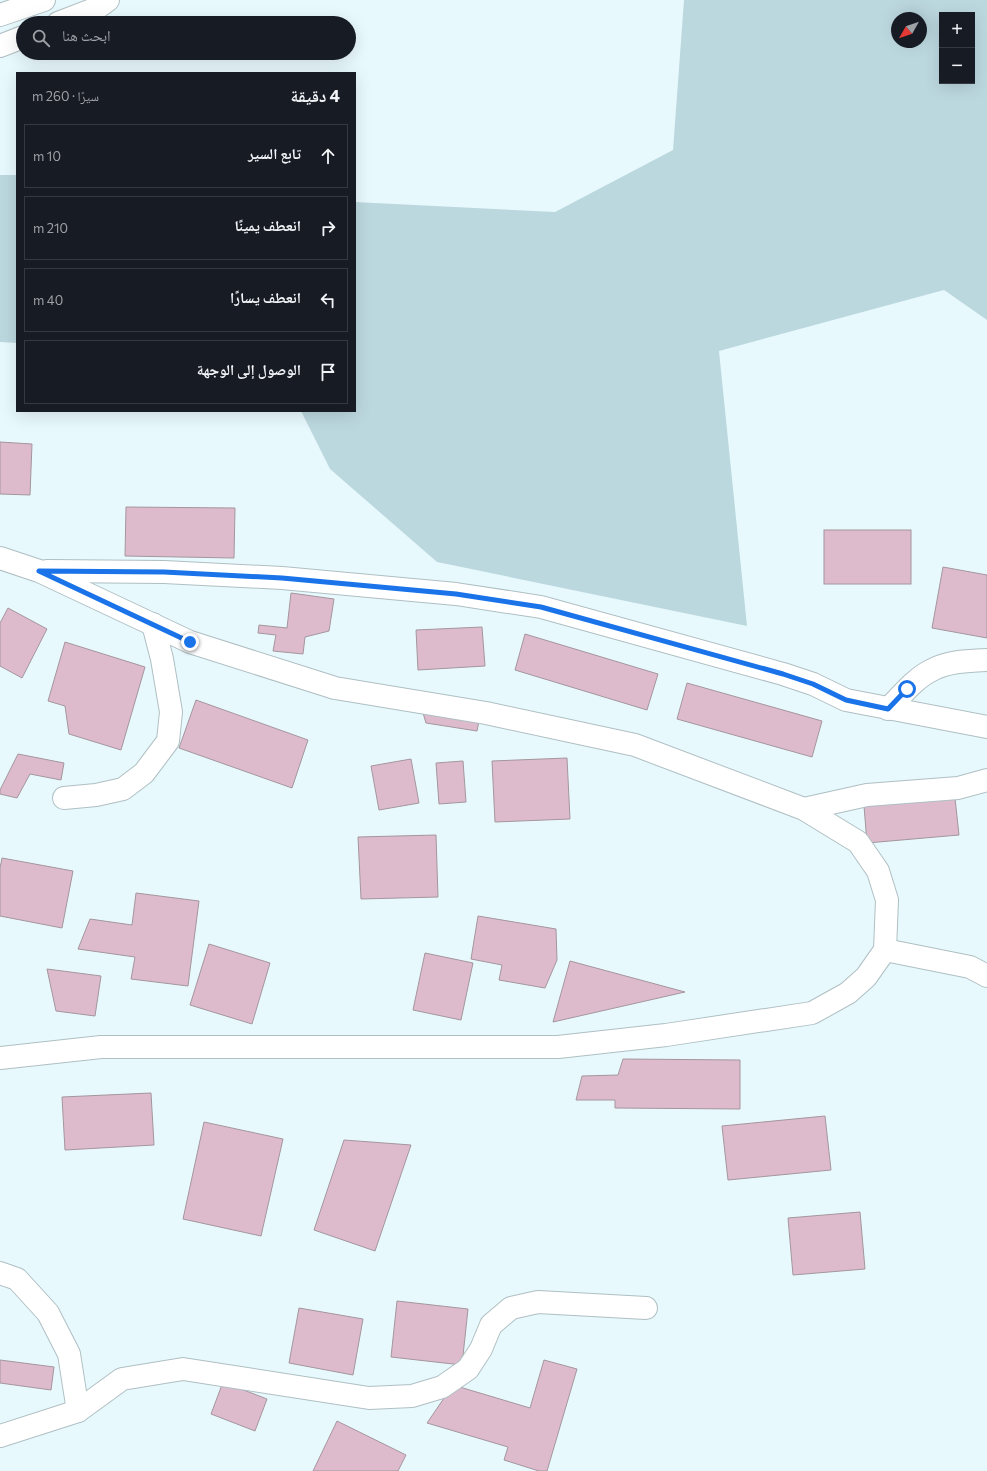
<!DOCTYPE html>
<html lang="ar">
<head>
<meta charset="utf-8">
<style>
  :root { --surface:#171b24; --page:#242831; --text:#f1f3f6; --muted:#9ea1a6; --line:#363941 }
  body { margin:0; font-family:Commissioner,"Noto Naskh Arabic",sans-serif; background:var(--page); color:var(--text); direction:rtl }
  .controls { position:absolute; right:12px; top:12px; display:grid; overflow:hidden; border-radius:0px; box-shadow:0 4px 16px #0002 }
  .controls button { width:36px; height:36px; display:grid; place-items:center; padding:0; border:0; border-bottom:1px solid var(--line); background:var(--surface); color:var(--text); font:20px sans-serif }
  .compass { position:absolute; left:891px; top:12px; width:36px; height:36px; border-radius:50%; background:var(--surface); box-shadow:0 4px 16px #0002; rotate:230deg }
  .stop { position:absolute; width:12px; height:12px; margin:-9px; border:3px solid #1a73e8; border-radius:50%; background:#fff }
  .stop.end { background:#1a73e8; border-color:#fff; box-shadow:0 1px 4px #0008 }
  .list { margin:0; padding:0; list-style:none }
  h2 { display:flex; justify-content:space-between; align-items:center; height:52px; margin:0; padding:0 16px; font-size:17px }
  h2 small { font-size:13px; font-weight:400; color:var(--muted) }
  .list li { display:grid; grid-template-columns:26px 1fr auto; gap:12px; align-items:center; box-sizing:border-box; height:64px; margin:0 8px 8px; padding:0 8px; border:1px solid var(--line); border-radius:0px }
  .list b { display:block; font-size:15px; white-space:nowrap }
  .list em { font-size:13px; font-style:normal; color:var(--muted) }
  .icon { flex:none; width:22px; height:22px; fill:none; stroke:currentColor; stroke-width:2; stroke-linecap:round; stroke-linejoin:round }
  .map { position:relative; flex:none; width:987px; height:1471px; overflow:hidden; direction:ltr }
  .search { position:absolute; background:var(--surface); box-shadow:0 4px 16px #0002; left:16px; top:16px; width:340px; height:44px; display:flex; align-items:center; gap:10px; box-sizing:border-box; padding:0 14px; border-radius:22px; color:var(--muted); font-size:15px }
  .panel { position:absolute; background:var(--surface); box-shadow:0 4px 16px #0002; left:16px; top:72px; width:340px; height:340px; border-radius:0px; direction:rtl }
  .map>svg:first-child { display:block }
</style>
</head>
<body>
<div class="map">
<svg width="987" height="1471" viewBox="0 0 987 1471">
  <rect width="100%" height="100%" fill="#e8f9fd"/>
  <g fill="#bcd8df" fill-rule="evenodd">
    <path d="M684 0H987V320L944 290 719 351 747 626 437 562 330 469 301 411H355V202L555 212 673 150ZM942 15H972V81H942ZM897 18H921V42H897Z"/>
    <polygon points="0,175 17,175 17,343 0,342"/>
  </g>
  <g fill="#ddbbcd" stroke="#a4969d">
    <polygon points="0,442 32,444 30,495 0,494"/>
    <polygon points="126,507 235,508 234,558 125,556"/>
    <rect x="824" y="530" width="87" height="54"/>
    <polygon points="943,567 987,575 987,638 932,628"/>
    <polygon points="291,593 334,599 329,631 305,637 303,654 273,651 276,635 258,633 259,625 287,628"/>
    <polygon points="8,608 47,629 22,678 0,666 0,623"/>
    <polygon points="482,627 485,666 418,670 416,630"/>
    <polygon points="525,634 658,674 647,710 515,670"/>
    <polygon points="65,642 145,667 121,750 69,734 65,706 48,701"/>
    <polygon points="687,683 822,721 812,757 677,719"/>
    <polygon points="196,700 308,740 292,788 179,748"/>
    <polygon points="423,713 479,721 477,731 426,723"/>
    <polygon points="18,754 64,763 61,780 30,774 17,798 0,794 0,790"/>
    <polygon points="567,758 570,819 495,822 492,761"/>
    <polygon points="411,759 419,803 379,810 371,766"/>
    <polygon points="463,761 466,802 439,804 436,763"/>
    <polygon points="955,798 959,835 867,843 864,806"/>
    <polygon points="436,835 438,897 361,899 358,837"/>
    <polygon points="2,858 73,871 62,928 0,916 0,868"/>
    <polygon points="136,893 199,901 188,986 131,979 135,957 78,949 90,919 132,925"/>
    <polygon points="478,916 556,929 557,960 545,988 499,980 502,965 471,959"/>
    <polygon points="209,944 270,963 252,1024 190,1005"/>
    <polygon points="425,953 473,963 461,1020 413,1010"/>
    <polygon points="570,961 685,992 553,1022"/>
    <polygon points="47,969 101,976 95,1016 56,1011"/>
    <polygon points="623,1059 740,1060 740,1109 615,1108 615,1100 576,1100 582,1076 618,1075"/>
    <polygon points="151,1093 154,1145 65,1150 62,1097"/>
    <polygon points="825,1116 831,1170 728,1180 722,1126"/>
    <polygon points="204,1122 283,1139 261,1236 183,1219"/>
    <polygon points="344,1140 411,1145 375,1251 314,1230"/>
    <polygon points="860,1212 865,1269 793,1275 788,1218"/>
    <polygon points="397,1301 468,1309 462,1365 391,1357"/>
    <polygon points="299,1308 363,1319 353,1375 289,1363"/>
    <polygon points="0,1360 54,1367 51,1390 0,1383"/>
    <polygon points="544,1360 577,1369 547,1471 539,1471 504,1460 508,1447 427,1423 453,1385 530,1408"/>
    <polygon points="223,1382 267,1399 255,1431 211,1414"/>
    <polygon points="337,1421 406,1455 398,1471 313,1471"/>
  </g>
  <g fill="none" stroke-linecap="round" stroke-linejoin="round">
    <defs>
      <g id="minor">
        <polyline points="0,558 39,571 190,642 335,688 486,713 635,745 804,809 858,842 878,871 887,900 885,950 866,977 848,993 812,1013 666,1035 558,1047 101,1047 0,1058"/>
        <polyline points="47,571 164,572 282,578 456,594 541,607 783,674 813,684 846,700 987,727"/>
        <path d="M888 709C901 696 915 678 932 670 949 661 969 661 987 660"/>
        <polyline points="64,798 96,795 123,789 144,773 168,741 171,712 162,659 153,624"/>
        <polyline points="804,809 867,795 958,788 987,780"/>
        <polyline points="885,950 970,967 987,976"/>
        <polyline points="0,1273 17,1279 48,1313 69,1354 78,1411"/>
        <polyline points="0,1436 78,1411 122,1379 183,1369 369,1398 412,1396 442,1387 468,1369 481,1349 491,1325 511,1308 538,1302 646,1308"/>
      </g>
      <g id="major">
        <polyline points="0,15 44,0"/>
        <polyline points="58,23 97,8 108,0"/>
        <polyline points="0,46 23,37"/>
      </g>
    </defs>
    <use href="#minor" stroke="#afbfc3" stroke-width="24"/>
    <use href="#major" stroke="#afbfc3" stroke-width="24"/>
    <use href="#minor" stroke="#fff" stroke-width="22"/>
    <use href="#major" stroke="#fff" stroke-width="22"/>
  </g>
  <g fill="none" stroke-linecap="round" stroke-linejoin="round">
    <polyline stroke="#1a73e8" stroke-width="5" points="190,642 39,571 164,572 282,578 456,594 541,607 783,674 813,684 846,700 888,709 907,689"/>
  </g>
</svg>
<div class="controls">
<button>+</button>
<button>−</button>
</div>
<svg class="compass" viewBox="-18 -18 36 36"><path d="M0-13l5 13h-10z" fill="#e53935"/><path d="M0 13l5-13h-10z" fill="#9ea1a6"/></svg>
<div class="stop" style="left:907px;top:689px"></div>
<div class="stop end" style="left:190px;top:642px"></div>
<div class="search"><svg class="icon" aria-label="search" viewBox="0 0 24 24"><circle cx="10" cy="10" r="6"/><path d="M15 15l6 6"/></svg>ابحث هنا</div>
<section class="panel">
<h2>4 دقيقة<small>سيرًا · 260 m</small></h2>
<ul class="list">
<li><svg class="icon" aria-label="ahead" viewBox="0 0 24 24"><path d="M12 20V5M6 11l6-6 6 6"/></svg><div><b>تابع السير</b></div><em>10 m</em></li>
<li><svg class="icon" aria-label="right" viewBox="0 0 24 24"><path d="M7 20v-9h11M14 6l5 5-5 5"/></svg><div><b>انعطف يمينًا</b></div><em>210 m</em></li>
<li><svg class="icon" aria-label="left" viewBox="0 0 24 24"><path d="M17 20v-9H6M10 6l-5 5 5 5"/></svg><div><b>انعطف يسارًا</b></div><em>40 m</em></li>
<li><svg class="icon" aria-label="arrive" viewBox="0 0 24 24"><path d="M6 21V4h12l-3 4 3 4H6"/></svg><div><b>الوصول إلى الوجهة</b></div></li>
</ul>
</section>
</div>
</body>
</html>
